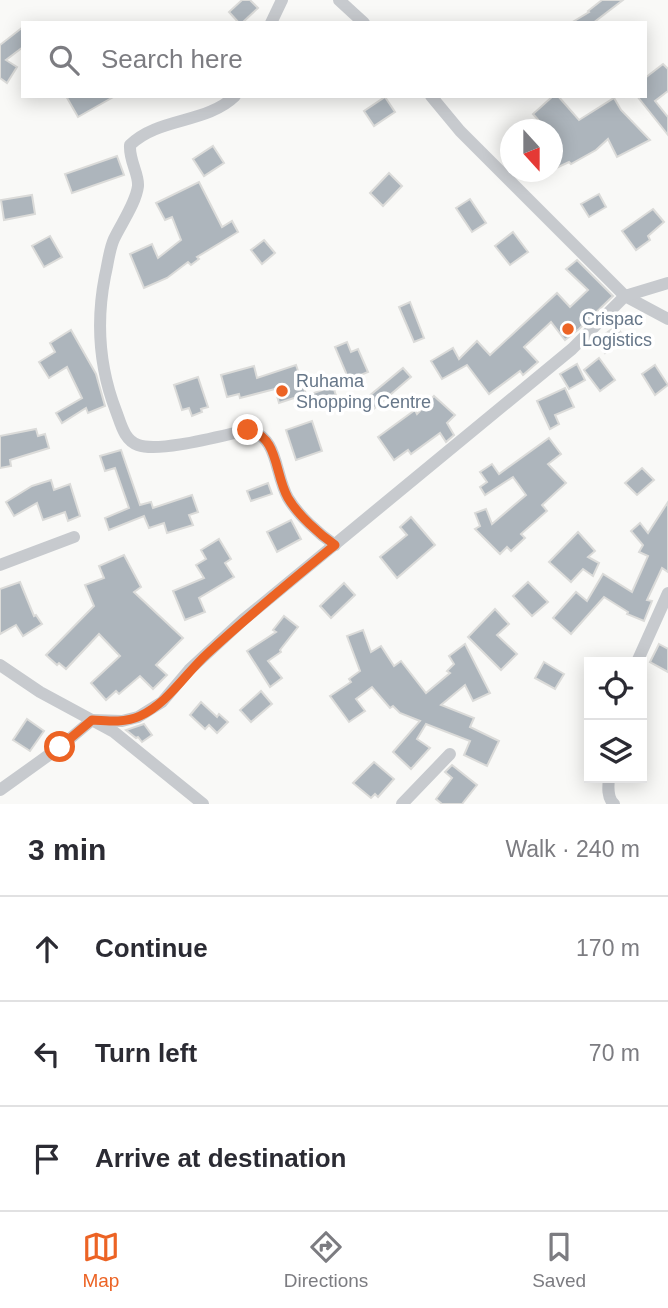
<!DOCTYPE html>
<html lang="en">
<head>
<meta charset="utf-8">
<style>
  :root { --surface:#fff; --page:#f2f2f3; --text:#2b2b33; --muted:#7c7c81; --line:#e1e1e2; --accent:#ec6324 }
  body { margin:0; font-family:Arial,sans-serif; background:var(--page); color:var(--text) }
  .controls { position:absolute; right:21px; bottom:21px; display:grid; overflow:hidden; border-radius:0px; box-shadow:0 4px 18px #0003 }
  .controls button { width:63px; height:63px; display:grid; place-items:center; padding:0; border:0; border-bottom:2px solid var(--line); background:var(--surface); color:var(--text); font:35px sans-serif }
  .compass { position:absolute; left:500px; top:119px; width:63px; height:63px; border-radius:50%; background:var(--surface); box-shadow:0 4px 18px #0003; rotate:159deg }
  .stop { position:absolute; width:21px; height:21px; margin:-16px; border:5px solid #ec6324; border-radius:50%; background:#fff }
  .stop.end { background:#ec6324; border-color:#fff; box-shadow:0 2px 7px #0008 }
  .list { margin:0; padding:0; list-style:none }
  h2 { display:flex; justify-content:space-between; align-items:center; height:91px; margin:0; padding:0 28px; font-size:30px }
  h2 small { font-size:23px; font-weight:400; color:var(--muted) }
  .list li { display:grid; grid-template-columns:46px 1fr auto; gap:21px; align-items:center; box-sizing:border-box; height:105px; padding:0 28px; border-top:2px solid var(--line) }
  .list b { display:block; font-size:26px; white-space:nowrap }
  .list em { font-size:23px; font-style:normal; color:var(--muted) }
  .icon { flex:none; width:38px; height:38px; fill:none; stroke:currentColor; stroke-width:2; stroke-linecap:round; stroke-linejoin:round }
  .map { position:relative; flex:none; width:668px; height:804px; overflow:hidden }
  .search { position:absolute; background:var(--surface); box-shadow:0 4px 18px #0003; left:21px; right:21px; top:21px; height:77px; display:flex; align-items:center; gap:18px; box-sizing:border-box; padding:0 24px; border-radius:0px; color:var(--muted); font-size:26px }
  .sheet { height:406px; background:var(--surface) }
  nav { display:flex; justify-content:space-around; align-items:center; box-sizing:border-box; height:98px; border-top:2px solid var(--line); background:var(--surface); font-size:19px; color:var(--muted) }
  nav a { display:grid; justify-items:center; gap:4px }
  nav .on { color:var(--accent) }
  .map>svg:first-child { display:block }
</style>
</head>
<body>
<div class="map">
<svg width="668" height="804" viewBox="0 0 668 804">
  <rect width="100%" height="100%" fill="#f9f9f7"/>
  <g fill="#adb5bc" stroke="#dbdbd9" stroke-width="2">
    <polygon points="242,0 250,0 258,8 242,23 239,23 229,12"/>
    <polygon points="602,0 623,0 593,23 571,23 589,12 588,11"/>
    <polygon points="23,27 23,47 6,60 17,67 7,83 0,78 0,45"/>
    <polygon points="663,64 668,69 668,91 655,101 668,117 668,135 637,96 645,96 645,78"/>
    <polygon points="66,96 115,96 78,117"/>
    <polygon points="553,96 558,96 579,120 614,98 621,110 650,140 617,157 608,139 596,150 571,164 569,162 552,170 552,130 547,130 533,114"/>
    <polygon points="385,97 395,112 374,126 364,111"/>
    <polygon points="213,146 224,163 204,176 193,159"/>
    <polygon points="117,156 124,175 72,193 65,174"/>
    <polygon points="389,173 402,186 383,206 370,193"/>
    <polygon points="199,182 222,227 232,221 238,232 197,257 199,259 191,265 188,262 167,278 144,288 130,254 152,244 158,258 181,240 172,217 165,220 156,203"/>
    <polygon points="599,194 606,207 589,217 581,204"/>
    <polygon points="32,195 35,214 4,220 1,200"/>
    <polygon points="470,199 486,223 472,232 456,208"/>
    <polygon points="653,209 664,222 648,236 650,240 636,250 622,231"/>
    <polygon points="513,232 528,252 510,265 495,246"/>
    <polygon points="50,236 62,257 44,267 32,246"/>
    <polygon points="264,240 275,253 262,264 251,250"/>
    <polygon points="577,260 613,296 579,329 565,340 551,322 524,347 538,362 523,375 520,371 489,394 467,365 442,379 431,361 453,348 459,359 477,341 490,355 557,293 570,307 588,290 566,269"/>
    <polygon points="410,302 424,338 414,342 399,307"/>
    <polygon points="616,326 625,338 605,353 596,341"/>
    <polygon points="71,330 96,374 105,406 88,413 86,408 62,423 56,413 82,398 67,367 49,378 39,362 55,352 50,343"/>
    <polygon points="347,342 351,352 358,349 368,372 349,380 335,347"/>
    <polygon points="599,358 615,380 600,391 584,370"/>
    <polygon points="577,364 585,380 569,389 560,374"/>
    <polygon points="296,365 306,394 279,403 275,389 240,398 239,394 227,397 221,375 254,366 257,378"/>
    <polygon points="655,365 668,385 655,395 642,374"/>
    <polygon points="403,368 411,377 370,412 362,402"/>
    <polygon points="198,377 208,407 201,409 202,412 192,416 189,408 182,410 174,385"/>
    <polygon points="333,386 337,399 315,407 311,394"/>
    <polygon points="565,388 574,407 555,415 559,424 550,429 537,401"/>
    <polygon points="434,396 455,415 447,423 454,435 446,442 440,433 411,454 408,450 394,460 378,437 415,410 417,414"/>
    <polygon points="312,421 322,451 296,460 286,430"/>
    <polygon points="36,429 38,436 45,434 49,448 10,460 11,466 0,468 0,436"/>
    <polygon points="549,438 561,454 548,464 566,483 542,505 547,511 521,534 525,538 511,551 507,547 500,554 475,529 480,526 475,513 486,509 492,524 526,495 513,477 485,495 480,487 487,482 480,472 492,464 499,474"/>
    <polygon points="121,450 140,505 151,502 153,508 192,495 198,512 189,515 193,525 167,533 164,523 149,528 144,516 109,530 105,518 129,508 115,468 105,471 100,456"/>
    <polygon points="642,468 654,480 637,495 625,483"/>
    <polygon points="51,480 54,490 70,484 80,516 68,521 65,512 43,520 37,503 14,516 6,502 32,486"/>
    <polygon points="268,483 272,494 251,501 247,491"/>
    <polygon points="668,502 668,572 662,568 647,600 652,601 644,621 627,614 628,612 604,597 571,634 553,618 576,592 587,601 603,574 632,592 648,556 639,552 643,545 631,531 640,523 648,533"/>
    <polygon points="411,517 435,545 397,578 380,557 407,535 400,527"/>
    <polygon points="291,520 301,539 277,552 267,532"/>
    <polygon points="578,532 595,551 588,557 599,563 593,576 583,569 571,582 549,562"/>
    <polygon points="219,539 231,559 225,563 234,577 199,598 205,612 185,620 173,591 204,578 196,565 206,559 201,550"/>
    <polygon points="124,555 141,587 134,592 183,638 156,665 167,675 153,689 140,676 119,694 116,691 106,700 91,683 120,656 99,634 66,669 59,663 57,665 46,655 94,606 85,585 104,578 99,566"/>
    <polygon points="20,582 34,616 36,615 42,624 23,636 16,625 0,634 0,589"/>
    <polygon points="528,582 548,602 532,616 513,596"/>
    <polygon points="344,583 355,595 331,618 320,606"/>
    <polygon points="495,609 509,624 497,635 517,654 501,670 468,637"/>
    <polygon points="284,616 298,627 280,650 281,652 268,661 282,678 270,687 247,651 276,632 273,630"/>
    <polygon points="363,630 371,652 381,646 394,666 401,661 426,693 450,673 447,671 454,664 449,656 465,644 490,693 473,701 465,685 441,705 474,718 470,727 499,741 487,766 464,755 470,741 426,724 417,739 430,748 411,769 393,752 420,721 400,713 393,706 390,708 372,687 356,699 365,711 349,722 330,696 351,682 349,679 360,671 347,636"/>
    <polygon points="659,644 668,649 668,672 650,662"/>
    <polygon points="544,662 564,674 555,689 535,678"/>
    <polygon points="261,691 272,704 251,722 240,710"/>
    <polygon points="201,702 217,717 219,714 228,722 217,733 209,725 205,729 190,715"/>
    <polygon points="27,719 44,731 30,751 13,740"/>
    <polygon points="144,724 152,735 142,742 138,737 136,738 126,730"/>
    <polygon points="374,762 394,779 378,797 375,794 371,798 353,783"/>
    <polygon points="452,765 477,785 462,804 442,804 436,799 452,778 445,772"/>
  </g>
  <g fill="none" stroke-linecap="round" stroke-linejoin="round">
    <g stroke="#c7cace" stroke-width="12">
      <polyline points="339,0 364,23"/>
      <polyline points="271,23 282,0"/>
      <path d="M235 96C206 124 159 117 130 145 129 161 139 174 138 186 136 203 121 224 114 239 109 250 108 264 105 276 96 322 99 367 116 411 121 424 124 440 138 445 160 453 224 435 248 430 279 437 274 473 288 498 298 515 319 534 335 545"/>
      <polyline points="431,96 460,131 625,296 668,319"/>
      <polyline points="0,565 74,537"/>
      <polyline points="637,662 668,593"/>
      <polyline points="0,665 40,692 114,732 203,804"/>
      <path d="M609 778C608 787 607 798 614 804"/>
      <polyline points="0,790 60,747 92,720 122,721 138,717 162,702 189,670 243,620 572,349 625,296 668,283"/>
      <polyline points="402,804 450,754"/>
    </g>
  </g>
  <g fill="none" stroke-linecap="round" stroke-linejoin="round">
    <path stroke="#ec6324" stroke-width="9" d="M60 747 92 720C107 721 125 723 140 716 167 704 185 674 207 654 248 616 291 581 335 545 319 534 298 515 288 498 274 473 279 437 248 430"/>
  </g>
  <g fill="#ec6324" stroke="#fff" stroke-width="2.5">
    <circle cx="568" cy="329" r="7"/>
    <circle cx="282" cy="391" r="7"/>
  </g>
  <g text-anchor="middle" stroke-width="7" stroke-linejoin="round" paint-order="stroke">
    <g font-size="18" fill="#677789" stroke="#fff" text-anchor="start">
      <text x="582" y="325">Crispac<tspan x="582" dy="21">Logistics</tspan></text>
      <text x="296" y="387">Ruhama<tspan x="296" dy="21">Shopping Centre</tspan></text>
    </g>
  </g>
</svg>
<div class="controls">
<button><svg class="icon" aria-label="locate" viewBox="0 0 24 24"><circle cx="12" cy="12" r="6"/><path d="M12 2v4M12 18v4M2 12h4M18 12h4"/></svg></button>
<button><svg class="icon" aria-label="layers" viewBox="0 0 24 24"><path d="M12 4l9 5-9 5-9-5zM3 14l9 5 9-5"/></svg></button>
</div>
<svg class="compass" viewBox="-18 -18 36 36"><path d="M0-13l5 13h-10z" fill="#e53935"/><path d="M0 13l5-13h-10z" fill="#7c7c81"/></svg>
<div class="stop" style="left:60px;top:747px"></div>
<div class="stop end" style="left:248px;top:430px"></div>
<div class="search"><svg class="icon" aria-label="search" viewBox="0 0 24 24"><circle cx="10" cy="10" r="6"/><path d="M15 15l6 6"/></svg>Search here</div>
</div>
<section class="sheet">
<h2>3 min<small>Walk · 240 m</small></h2>
<ul class="list">
<li><svg class="icon" aria-label="ahead" viewBox="0 0 24 24"><path d="M12 20V5M6 11l6-6 6 6"/></svg><div><b>Continue</b></div><em>170 m</em></li>
<li><svg class="icon" aria-label="left" viewBox="0 0 24 24"><path d="M17 20v-9H6M10 6l-5 5 5 5"/></svg><div><b>Turn left</b></div><em>70 m</em></li>
<li><svg class="icon" aria-label="arrive" viewBox="0 0 24 24"><path d="M6 21V4h12l-3 4 3 4H6"/></svg><div><b>Arrive at destination</b></div></li>
</ul>
</section>
<nav>
<a class="on"><svg class="icon" aria-label="map" viewBox="0 0 24 24"><path d="M3 6l6-2 6 2 6-2v14l-6 2-6-2-6 2zM9 4v14M15 6v14"/></svg>Map</a>
<a><svg class="icon" aria-label="directions" viewBox="0 0 24 24"><path d="M12 3l9 9-9 9-9-9zM9 14v-3h6M13 9l2 2-2 2"/></svg>Directions</a>
<a><svg class="icon" aria-label="saved" viewBox="0 0 24 24"><path d="M7 4h10v16l-5-4-5 4z"/></svg>Saved</a>
</nav>
</body>
</html>
